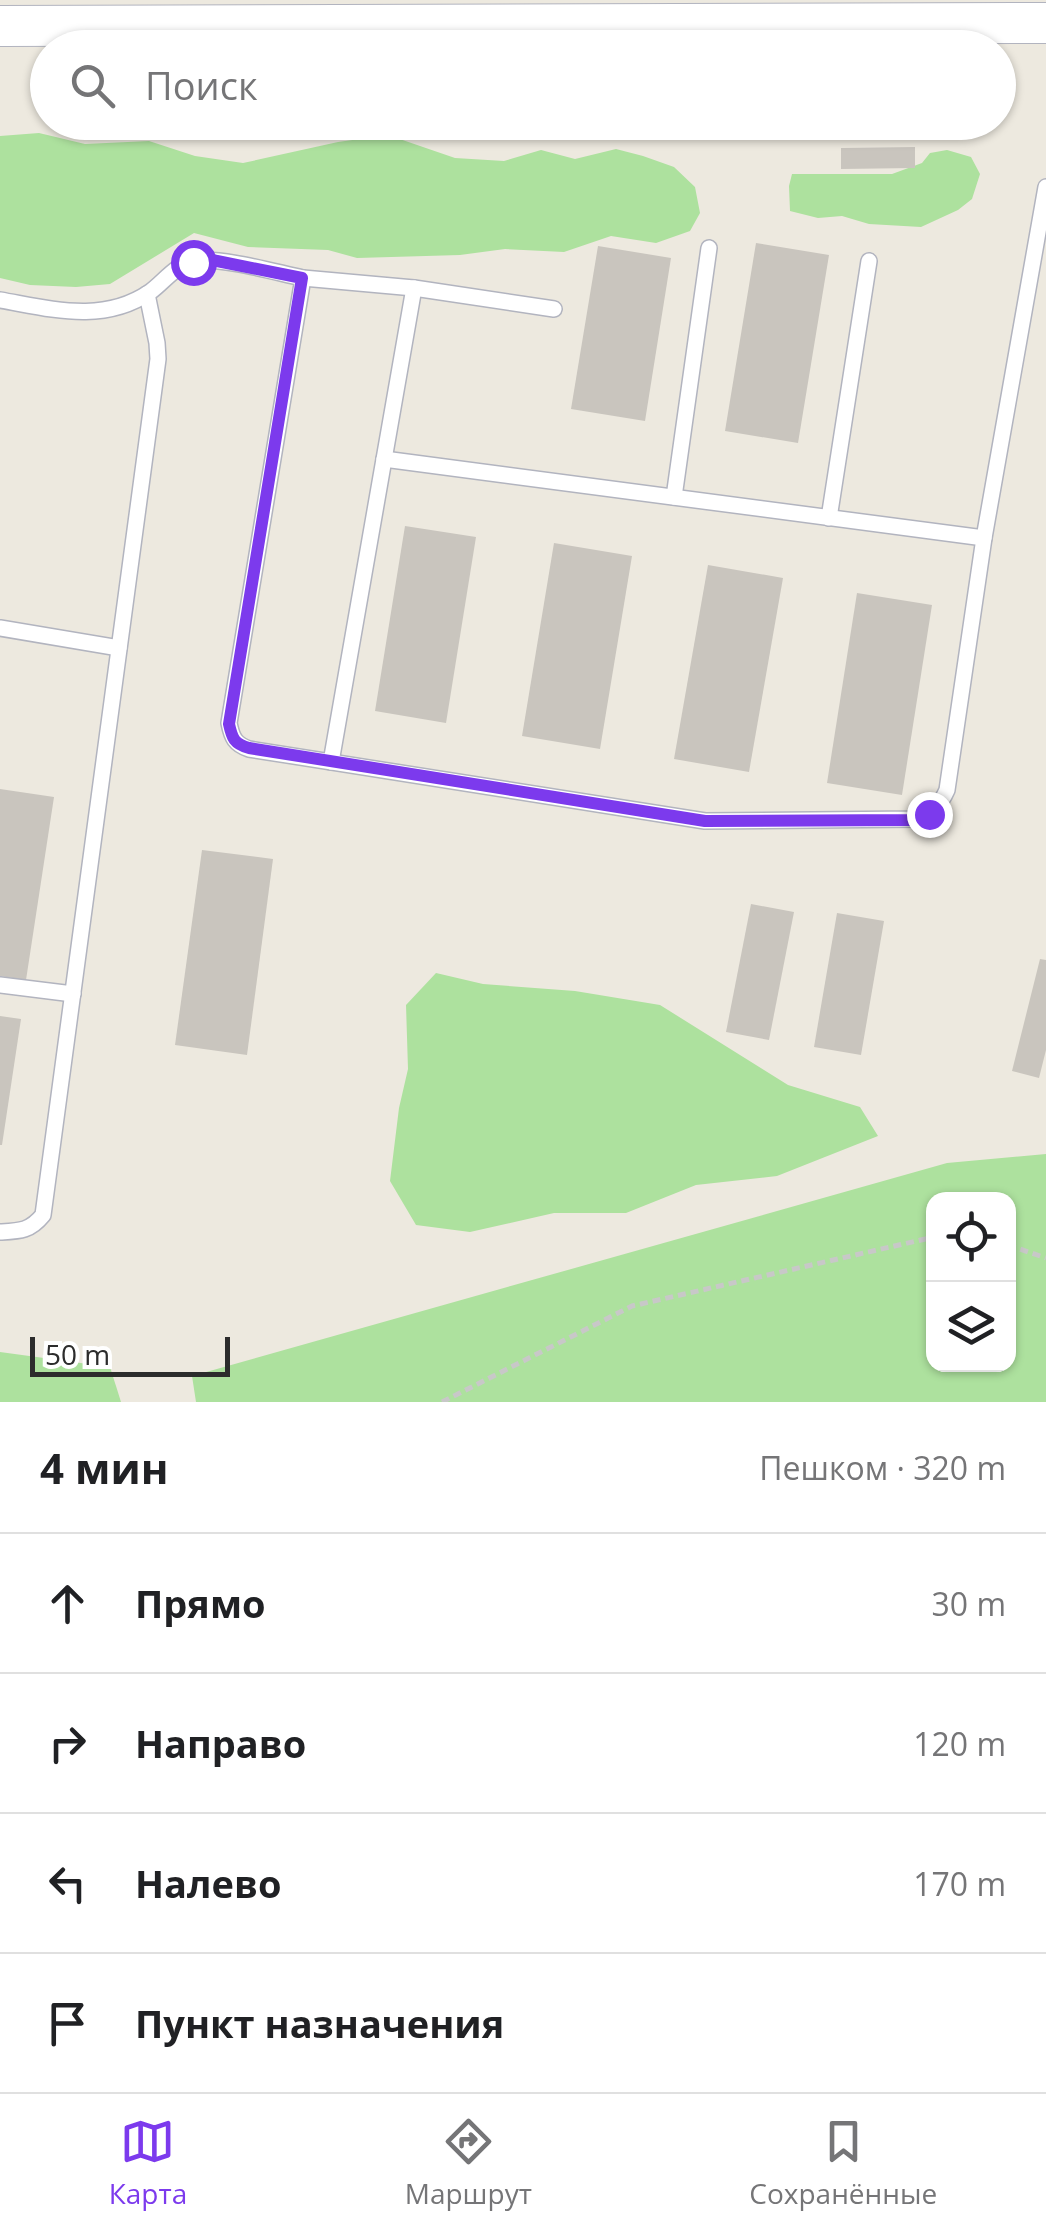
<!DOCTYPE html>
<html lang="ru">
<head>
<meta charset="utf-8">
<style>
  :root { --surface:#fff; --page:#f6f6f6; --text:#202124; --muted:#757577; --line:#e0e0e0; --accent:#7c3aed }
  body { margin:0; font-family:"Open Sans",sans-serif; background:var(--page); color:var(--text) }
  .controls { position:absolute; right:30px; bottom:30px; display:grid; overflow:hidden; border-radius:20px; box-shadow:0 2px 8px #0004 }
  .controls button { width:90px; height:90px; display:grid; place-items:center; padding:0; border:0; border-bottom:2px solid var(--line); background:var(--surface); color:var(--text); font:50px sans-serif }
  .scale { position:absolute; left:30px; bottom:25px; width:200px; box-sizing:border-box; padding-left:10px; border:5px solid #2c2c2c; border-top:0; font-size:28px; line-height:35px; white-space:nowrap; color:#2c2c2c; -webkit-text-stroke:8px #fff; paint-order:stroke }
  .stop { position:absolute; width:30px; height:30px; margin:-22px; border:8px solid #7c3aed; border-radius:50%; background:#fff }
  .stop.end { background:#7c3aed; border-color:#fff; box-shadow:0 2px 10px #0008 }
  .list { margin:0; padding:0; list-style:none }
  h2 { display:flex; justify-content:space-between; align-items:center; height:130px; margin:0; padding:0 40px; font-size:42px }
  h2 small { font-size:32px; font-weight:400; color:var(--muted) }
  .list li { display:grid; grid-template-columns:65px 1fr auto; gap:30px; align-items:center; box-sizing:border-box; height:140px; padding:0 40px; border-top:2px solid var(--line) }
  .list b { display:block; font-size:38px; white-space:nowrap }
  .list em { font-size:32px; font-style:normal; color:var(--muted) }
  .icon { flex:none; width:55px; height:55px; fill:none; stroke:currentColor; stroke-width:2; stroke-linecap:round; stroke-linejoin:round }
  .map { position:relative; flex:none; width:1046px; height:1402px; overflow:hidden }
  .search { position:absolute; background:var(--surface); box-shadow:0 2px 8px #0004; left:30px; right:30px; top:30px; height:110px; display:flex; align-items:center; gap:25px; box-sizing:border-box; padding:0 35px; border-radius:55px; color:var(--muted); font-size:38px }
  .sheet { height:690px; background:var(--surface) }
  nav { display:flex; justify-content:space-around; align-items:center; box-sizing:border-box; height:140px; border-top:2px solid var(--line); background:var(--surface); font-size:28px; color:var(--muted) }
  nav a { display:grid; justify-items:center; gap:5px }
  nav .on { color:var(--accent) }
  .map>svg:first-child { display:block }
</style>
</head>
<body>
<div class="map">
<svg width="1046" height="1402" viewBox="0 0 1046 1402">
  <rect width="100%" height="100%" fill="#ede9df"/>
  <g fill="#ade19e" fill-rule="evenodd">
    <polygon points="39,133 85,144 149,141 195,156 243,163 338,142 388,135 455,158 504,161 541,150 575,159 616,149 643,156 674,167 695,187 700,213 690,231 656,243 611,236 564,252 505,249 460,255 357,258 328,250 248,247 194,233 110,284 76,287 30,285 0,278 0,136"/>
    <polygon points="947,150 971,157 980,174 972,199 958,210 921,227 869,224 842,216 818,218 790,211 789,186 792,174 892,174 922,163 930,153"/>
    <polygon points="436,973 483,984 575,991 660,1005 788,1085 860,1107 878,1136 777,1176 696,1185 626,1213 554,1213 470,1232 416,1225 390,1181 399,1108 408,1069 406,1005"/>
    <path d="M1046 1154V1402H196L192 1376 947 1163ZM934 1200H1008V1364H934Z"/>
    <polygon points="0,1352 110,1367 121,1402 0,1402"/>
  </g>
  <g fill="#c9c5be">
    <polygon points="915,147 915,168 841,169 841,148"/>
    <polygon points="756,243 829,255 798,443 725,431"/>
    <polygon points="598,246 671,258 645,421 571,409"/>
    <polygon points="405,526 476,537 446,723 375,711"/>
    <polygon points="554,543 632,556 600,749 522,736"/>
    <polygon points="708,565 783,578 749,772 674,759"/>
    <polygon points="857,593 932,605 902,795 827,783"/>
    <polygon points="0,789 54,797 26,980 0,976"/>
    <polygon points="202,850 273,859 247,1055 175,1045"/>
    <polygon points="751,904 794,912 769,1040 726,1032"/>
    <polygon points="837,913 884,921 861,1055 814,1047"/>
    <polygon points="1040,959 1046,960 1046,1050 1039,1078 1012,1071"/>
    <polygon points="0,1016 21,1019 2,1145 0,1145"/>
  </g>
  <g fill="none" stroke-linecap="round" stroke-linejoin="round">
    <defs>
      <g id="service">
        <polyline points="303,278 414,288 554,309"/>
        <path d="M0 300C52 309 103 324 150 292 165 281 176 264 195 261 222 257 274 272 303 278L229 723C232 738 235 744 249 749L705 821 915 819C932 813 940 806 947 790L984 538 1046 187"/>
        <polyline points="384,459 984,538"/>
        <polyline points="674,497 709,248"/>
        <polyline points="829,518 869,261"/>
        <polyline points="0,628 119,648"/>
        <polyline points="331,762 414,288"/>
        <polyline points="0,985 73,994"/>
        <path d="M0 1232C20 1231 30 1231 43 1215L158 359 157 343 147 294"/>
      </g>
      <polyline id="tertiary" points="0,26 1046,23"/>
    </defs>
    <use href="#service" stroke="#b2b4bf" stroke-width="18"/>
    <use href="#tertiary" stroke="#b2b4bf" stroke-width="42"/>
    <g stroke="#c8c8c8" stroke-width="5" stroke-dasharray="8 5" stroke-linecap="butt">
      <polyline points="1008,1245 1046,1258"/>
      <polyline points="442,1402 632,1306 934,1237"/>
    </g>
    <use href="#service" stroke="#fff" stroke-width="15"/>
    <use href="#tertiary" stroke="#fff" stroke-width="40"/>
  </g>
  <g fill="none" stroke-linecap="round" stroke-linejoin="round">
    <path stroke="#7c3aed" stroke-width="12" d="M193 262 212 260 302 278 229 724C232 738 234 744 249 748L705 821 915 820 929 814"/>
  </g>
</svg>
<div class="controls">
<button><svg class="icon" aria-label="locate" viewBox="0 0 24 24"><circle cx="12" cy="12" r="6"/><path d="M12 2v4M12 18v4M2 12h4M18 12h4"/></svg></button>
<button><svg class="icon" aria-label="layers" viewBox="0 0 24 24"><path d="M12 4l9 5-9 5-9-5zM3 14l9 5 9-5"/></svg></button>
</div>
<div class="scale">50 m</div>
<div class="stop" style="left:193px;top:262px"></div>
<div class="stop end" style="left:929px;top:814px"></div>
<div class="search"><svg class="icon" aria-label="search" viewBox="0 0 24 24"><circle cx="10" cy="10" r="6"/><path d="M15 15l6 6"/></svg>Поиск</div>
</div>
<section class="sheet">
<h2>4 мин<small>Пешком · 320 m</small></h2>
<ul class="list">
<li><svg class="icon" aria-label="ahead" viewBox="0 0 24 24"><path d="M12 20V5M6 11l6-6 6 6"/></svg><div><b>Прямо</b></div><em>30 m</em></li>
<li><svg class="icon" aria-label="right" viewBox="0 0 24 24"><path d="M7 20v-9h11M14 6l5 5-5 5"/></svg><div><b>Направо</b></div><em>120 m</em></li>
<li><svg class="icon" aria-label="left" viewBox="0 0 24 24"><path d="M17 20v-9H6M10 6l-5 5 5 5"/></svg><div><b>Налево</b></div><em>170 m</em></li>
<li><svg class="icon" aria-label="arrive" viewBox="0 0 24 24"><path d="M6 21V4h12l-3 4 3 4H6"/></svg><div><b>Пункт назначения</b></div></li>
</ul>
</section>
<nav>
<a class="on"><svg class="icon" aria-label="map" viewBox="0 0 24 24"><path d="M3 6l6-2 6 2 6-2v14l-6 2-6-2-6 2zM9 4v14M15 6v14"/></svg>Карта</a>
<a><svg class="icon" aria-label="directions" viewBox="0 0 24 24"><path d="M12 3l9 9-9 9-9-9zM9 14v-3h6M13 9l2 2-2 2"/></svg>Маршрут</a>
<a><svg class="icon" aria-label="saved" viewBox="0 0 24 24"><path d="M7 4h10v16l-5-4-5 4z"/></svg>Сохранённые</a>
</nav>
</body>
</html>
